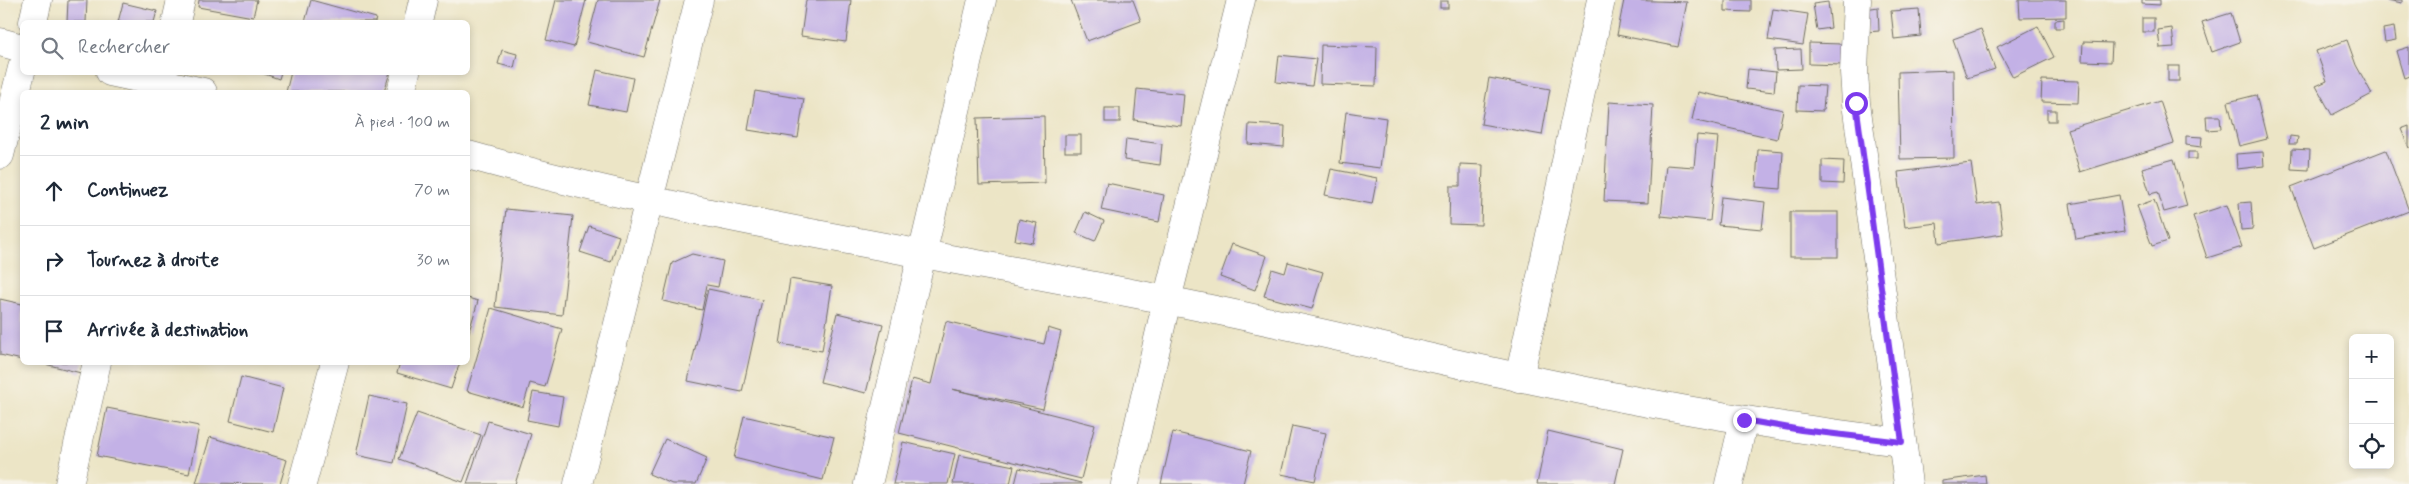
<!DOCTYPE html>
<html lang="fr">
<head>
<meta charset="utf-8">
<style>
  :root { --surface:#fff; --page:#f2f2f3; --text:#1f2937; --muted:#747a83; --line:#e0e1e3 }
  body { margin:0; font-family:Mynerve,sans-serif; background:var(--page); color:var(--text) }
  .controls { position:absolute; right:15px; bottom:15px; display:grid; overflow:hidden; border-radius:8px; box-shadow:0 2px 8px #0003 }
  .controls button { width:45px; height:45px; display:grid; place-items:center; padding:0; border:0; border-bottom:1px solid var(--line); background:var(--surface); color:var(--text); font:25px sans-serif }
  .stop { position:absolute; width:15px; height:15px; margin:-11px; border:4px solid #7c3aed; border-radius:50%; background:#fff }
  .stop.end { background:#7c3aed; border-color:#fff; box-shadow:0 1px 5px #0008 }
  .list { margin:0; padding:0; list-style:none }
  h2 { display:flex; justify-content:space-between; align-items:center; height:65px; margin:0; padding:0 20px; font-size:21px }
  h2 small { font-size:16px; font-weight:400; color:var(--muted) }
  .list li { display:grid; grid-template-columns:32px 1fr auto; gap:15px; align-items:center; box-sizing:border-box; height:70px; padding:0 20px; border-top:1px solid var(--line) }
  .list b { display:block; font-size:19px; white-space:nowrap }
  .list em { font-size:16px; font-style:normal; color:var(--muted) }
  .icon { flex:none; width:28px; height:28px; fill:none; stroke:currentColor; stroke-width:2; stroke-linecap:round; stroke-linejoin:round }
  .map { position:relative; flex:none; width:2409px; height:484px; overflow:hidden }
  .search { position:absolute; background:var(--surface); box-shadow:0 2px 8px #0003; left:20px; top:20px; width:450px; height:55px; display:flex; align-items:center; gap:12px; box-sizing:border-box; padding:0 18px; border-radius:8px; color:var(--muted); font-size:19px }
  .panel { position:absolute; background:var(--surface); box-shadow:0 2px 8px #0003; left:20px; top:90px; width:450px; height:275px; border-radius:8px }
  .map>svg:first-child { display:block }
</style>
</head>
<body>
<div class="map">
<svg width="2409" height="484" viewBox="0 0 2409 484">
  <rect width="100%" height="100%" fill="#f7f3e8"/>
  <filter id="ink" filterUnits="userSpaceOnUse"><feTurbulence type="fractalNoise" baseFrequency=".02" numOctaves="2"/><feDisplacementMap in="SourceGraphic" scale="10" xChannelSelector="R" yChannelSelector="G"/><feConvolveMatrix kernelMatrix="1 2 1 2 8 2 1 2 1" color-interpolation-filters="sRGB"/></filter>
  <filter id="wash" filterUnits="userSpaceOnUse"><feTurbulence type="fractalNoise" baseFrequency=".0096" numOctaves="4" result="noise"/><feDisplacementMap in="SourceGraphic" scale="20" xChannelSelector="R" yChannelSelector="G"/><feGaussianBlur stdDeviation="1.12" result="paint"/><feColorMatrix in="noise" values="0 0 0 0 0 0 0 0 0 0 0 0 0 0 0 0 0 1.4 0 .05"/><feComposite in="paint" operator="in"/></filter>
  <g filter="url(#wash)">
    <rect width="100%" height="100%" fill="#ece5c6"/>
    <g id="blocks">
      <g fill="#c3b1e6">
        <polygon points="68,0 87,0 86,22 67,22"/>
        <polygon points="199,0 257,0 253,17 198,7"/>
        <polygon points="311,0 376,18 375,22 305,22"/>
        <polygon points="556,0 586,0 574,47 546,40"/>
        <polygon points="598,0 660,0 644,57 587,42"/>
        <polygon points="806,0 851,0 846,42 801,36"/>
        <polygon points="1071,0 1133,0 1141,21 1087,41"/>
        <polygon points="1624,0 1687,2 1678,47 1617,35"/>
        <polygon points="1725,0 1751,0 1751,12 1725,11"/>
        <polygon points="2019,0 2066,0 2066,17 2020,18"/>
        <polygon points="2142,0 2160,0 2160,5 2142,4"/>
        <polygon points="2387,0 2402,0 2402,3"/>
        <rect x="1440" y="1" width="8" height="7"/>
        <polygon points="1828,2 1831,28 1817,30 1813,4"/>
        <polygon points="123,3 157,11 154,22 118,22"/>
        <polygon points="1878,7 1879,31 1867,32 1866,9"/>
        <polygon points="1773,9 1808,14 1803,45 1768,40"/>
        <polygon points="1919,9 1921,36 1894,39 1891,11"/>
        <polygon points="2231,13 2240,42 2212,52 2202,22"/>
        <rect x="2142" y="18" width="12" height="14"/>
        <polygon points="2064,19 2064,28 2055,28 2055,20"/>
        <polygon points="2038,26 2054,57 2013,77 1997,47"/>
        <polygon points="2394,27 2396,40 2385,42 2383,29"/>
        <polygon points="2172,28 2174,47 2160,48 2158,30"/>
        <polygon points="1981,29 1995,69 1967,78 1953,39"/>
        <polygon points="2347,40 2356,65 2372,94 2332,115 2316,86 2327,81 2316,51"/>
        <polygon points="2083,42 2112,43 2111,62 2082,61"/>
        <polygon points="1809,43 1842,44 1842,65 1809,64"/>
        <polygon points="1321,45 1377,47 1376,86 1320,84"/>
        <polygon points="2409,47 2409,76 2404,78 2396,51"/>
        <polygon points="1801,49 1802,69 1776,70 1775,50"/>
        <polygon points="502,50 517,54 514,68 498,64"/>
        <polygon points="1279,55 1316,59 1312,86 1276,82"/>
        <rect x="2168" y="66" width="11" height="15"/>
        <polygon points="1748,69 1776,72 1774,92 1746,89"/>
        <polygon points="597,70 633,78 626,112 589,105"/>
        <polygon points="1953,70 1954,158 1900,159 1898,72"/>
        <polygon points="259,72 281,72 279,79"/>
        <polygon points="291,72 390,72 384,92 286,92"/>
        <polygon points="1489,78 1550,89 1542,135 1481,124"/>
        <polygon points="2042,80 2079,81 2078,103 2041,102"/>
        <polygon points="1798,85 1825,86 1823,111 1797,110"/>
        <polygon points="1137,89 1184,94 1181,126 1134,120"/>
        <polygon points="755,91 804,99 798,138 748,130"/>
        <polygon points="1698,92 1783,110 1777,139 1692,120"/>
        <polygon points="2256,95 2267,139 2239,146 2228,102"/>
        <polygon points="2160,101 2174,143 2080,172 2067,129"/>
        <polygon points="1609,102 1653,105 1648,203 1604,201"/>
        <rect x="1105" y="108" width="15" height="14"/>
        <rect x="2047" y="110" width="9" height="11"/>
        <polygon points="1346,112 1386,118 1380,168 1340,163"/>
        <polygon points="1044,116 1045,183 979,185 977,118"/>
        <polygon points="2206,116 2220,116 2221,129 2207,130"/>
        <polygon points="1249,124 1285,126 1284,147 1248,144"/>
        <polygon points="2409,126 2409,148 2401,129"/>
        <rect x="1065" y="135" width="16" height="17"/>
        <polygon points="1697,135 1718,137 1710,221 1661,216 1666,165 1694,167"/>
        <polygon points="2186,136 2202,137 2201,147 2186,145"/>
        <polygon points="2290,136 2298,137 2297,144 2289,144"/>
        <polygon points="1126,139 1162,144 1160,165 1124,160"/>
        <polygon points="1758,149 1783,151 1781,189 1756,187"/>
        <polygon points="2292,149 2310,150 2309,170 2291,169"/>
        <polygon points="2386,150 2409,211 2314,248 2291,187"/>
        <rect x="2188" y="152" width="9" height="7"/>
        <polygon points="2263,152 2264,166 2237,169 2236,154"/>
        <polygon points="2174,159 2187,206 2164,212 2158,192 2150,194 2142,168"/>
        <polygon points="1822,160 1844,161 1843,184 1822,183"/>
        <polygon points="1971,163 1977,205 1999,202 2003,234 1939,243 1937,223 1905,227 1898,172"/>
        <polygon points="1460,164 1483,165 1481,225 1449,224 1450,186 1460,186"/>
        <polygon points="1331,169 1377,178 1372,204 1325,195"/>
        <polygon points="1107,183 1164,195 1159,222 1101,210"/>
        <polygon points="2119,195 2125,231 2076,239 2070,204"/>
        <polygon points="1721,197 1765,202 1762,229 1718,225"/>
        <polygon points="2154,200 2168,241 2152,246 2137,206"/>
        <polygon points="2251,202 2253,229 2241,230 2239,203"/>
        <polygon points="2227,205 2242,247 2207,258 2193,216"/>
        <polygon points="506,209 573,216 562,315 495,307"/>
        <polygon points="1085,212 1104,221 1095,241 1076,233"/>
        <rect x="1790" y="212" width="48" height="45"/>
        <polygon points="1019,219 1037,223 1033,243 1015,240"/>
        <polygon points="589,226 619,236 611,262 580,252"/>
        <polygon points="1232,244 1267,256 1255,290 1220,277"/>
        <polygon points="692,254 723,261 718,287 707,285 702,310 663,301 672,263"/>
        <polygon points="1288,262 1323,272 1312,309 1264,296 1272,269 1285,273"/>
        <polygon points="790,279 832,286 822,351 780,344"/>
        <polygon points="708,289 762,300 742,392 688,381"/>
        <polygon points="468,298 478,301 468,335"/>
        <polygon points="0,299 22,304 22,360 0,355"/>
        <polygon points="491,308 562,329 545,387 530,383 523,407 467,391"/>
        <polygon points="837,313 883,324 866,393 820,382"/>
        <polygon points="946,321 1044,344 1048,328 1061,332 1043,409 952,389 1095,425 1081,479 899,433 912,379 931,384"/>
        <polygon points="37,362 83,362 81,373"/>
        <polygon points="400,362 460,362 451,389 397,373"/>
        <polygon points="241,377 283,388 273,432 230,421"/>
        <polygon points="533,392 563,397 558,426 527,420"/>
        <polygon points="369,396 407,404 394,463 356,455"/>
        <polygon points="107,408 199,426 189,474 97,456"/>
        <polygon points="417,413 481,435 463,482 399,459"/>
        <polygon points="744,416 834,437 823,480 734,458"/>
        <polygon points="488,421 531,434 515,484 467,484"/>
        <polygon points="1292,426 1326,433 1315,481 1281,474"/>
        <polygon points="1548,431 1623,449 1615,484 1537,484"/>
        <polygon points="1173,432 1251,451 1243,484 1161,484"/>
        <polygon points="210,437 287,460 280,484 196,483"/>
        <polygon points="665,439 707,458 696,484 672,484 649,474"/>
        <polygon points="903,442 955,454 948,484 893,484"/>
        <polygon points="959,455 1014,466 1010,484 953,484"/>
        <polygon points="1019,468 1081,483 1081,484 1015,484"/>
        <polygon points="1985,475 1986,484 1942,484 1942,481"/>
      </g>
    </g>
  </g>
  <g filter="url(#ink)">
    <use href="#blocks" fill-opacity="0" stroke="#6f6c61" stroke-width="1"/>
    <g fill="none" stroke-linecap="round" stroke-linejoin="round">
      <defs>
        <g id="minor">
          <polyline points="1857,0 1854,72 1856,103 1908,484"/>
          <polyline points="33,22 38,0"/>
          <polyline points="176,22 181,0"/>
          <polyline points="418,22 423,0"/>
          <polyline points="0,42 22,48"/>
          <polyline points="110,72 203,92"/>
          <polyline points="401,92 406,72"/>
          <polyline points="0,155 22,68"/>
          <path d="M468 155C697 219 933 253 1166 300 1284 323 1401 352 1518 377 1645 404 1773 427 1902 442"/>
          <polyline points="1519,378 1601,0"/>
          <polyline points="69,484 97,362"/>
          <polyline points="302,484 335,362"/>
          <polyline points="578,484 699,0"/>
          <polyline points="868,484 982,0"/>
          <polyline points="1125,484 1167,300 1241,0"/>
          <polyline points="1729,484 1744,420"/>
        </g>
      </defs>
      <use href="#minor" stroke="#6f6c61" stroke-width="29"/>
      <use href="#minor" stroke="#fff" stroke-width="28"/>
    </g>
  </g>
  <g fill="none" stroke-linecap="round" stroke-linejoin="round" filter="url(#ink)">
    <polyline stroke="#7c3aed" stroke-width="6" points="1744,420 1801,430 1902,442 1856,103"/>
  </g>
</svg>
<div class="controls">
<button>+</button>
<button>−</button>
<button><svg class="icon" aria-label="locate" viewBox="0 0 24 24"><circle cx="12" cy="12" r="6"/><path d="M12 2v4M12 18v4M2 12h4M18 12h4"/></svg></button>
</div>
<div class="stop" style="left:1856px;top:103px"></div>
<div class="stop end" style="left:1744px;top:420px"></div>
<div class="search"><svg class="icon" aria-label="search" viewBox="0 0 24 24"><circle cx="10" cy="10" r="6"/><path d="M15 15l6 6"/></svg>Rechercher</div>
<section class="panel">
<h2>2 min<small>À pied · 100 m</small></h2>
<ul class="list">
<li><svg class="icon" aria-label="ahead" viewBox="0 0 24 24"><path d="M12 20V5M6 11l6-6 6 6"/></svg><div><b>Continuez</b></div><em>70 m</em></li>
<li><svg class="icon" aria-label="right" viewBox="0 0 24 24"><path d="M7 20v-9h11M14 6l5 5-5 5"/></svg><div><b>Tournez à droite</b></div><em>30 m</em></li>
<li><svg class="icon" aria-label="arrive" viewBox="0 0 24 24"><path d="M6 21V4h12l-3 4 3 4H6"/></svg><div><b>Arrivée à destination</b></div></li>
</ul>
</section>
</div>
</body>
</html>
